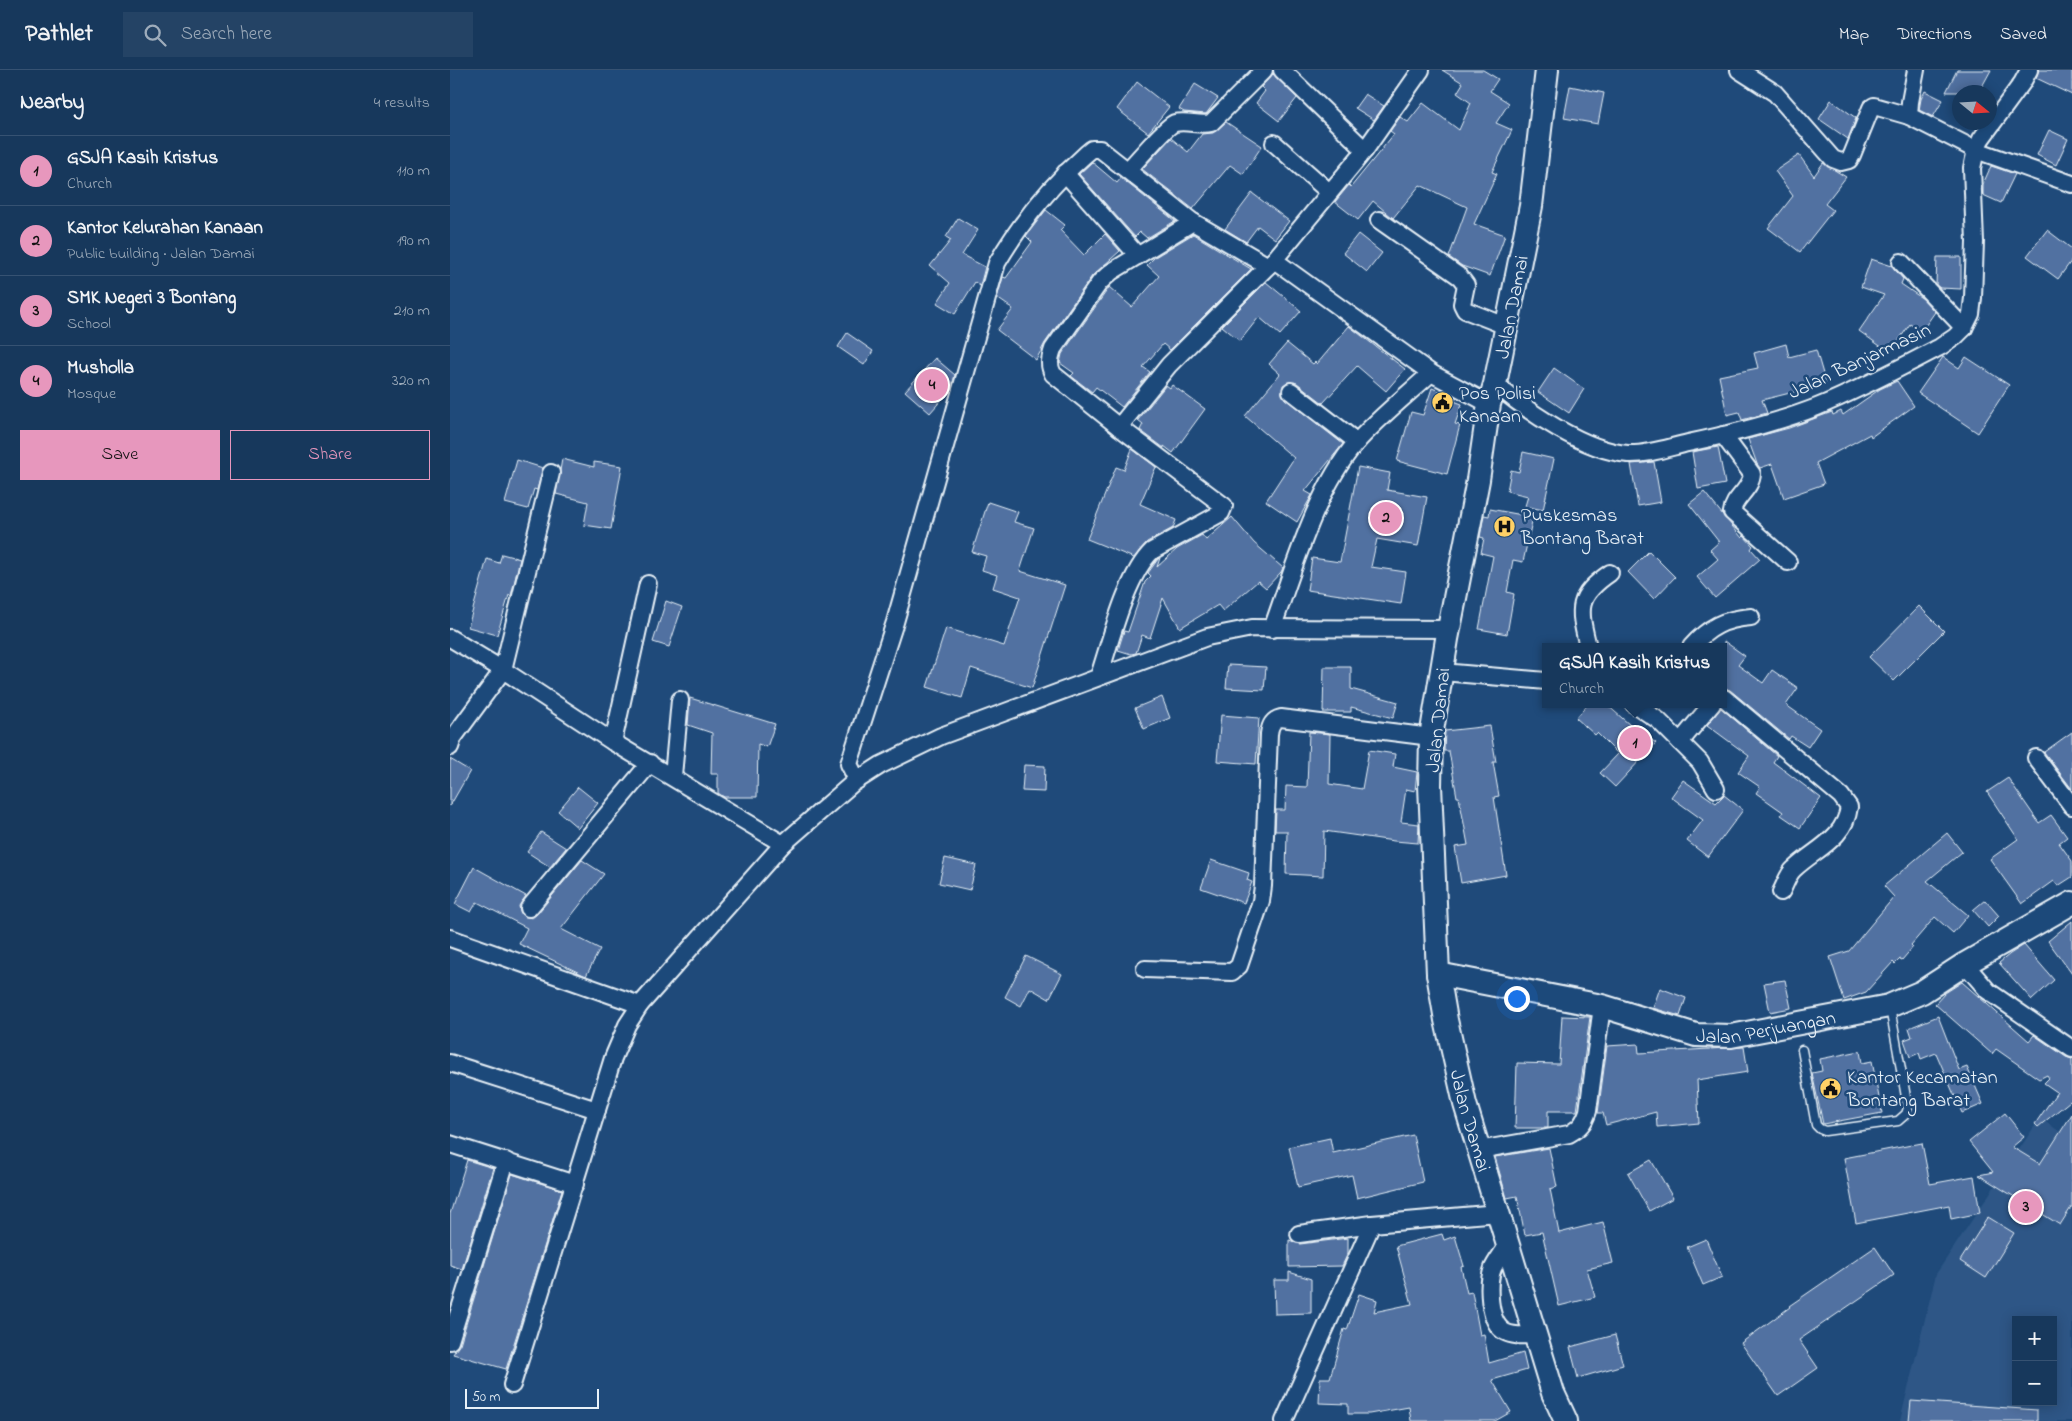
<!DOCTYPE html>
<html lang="en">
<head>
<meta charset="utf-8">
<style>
  :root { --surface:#17385c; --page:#244365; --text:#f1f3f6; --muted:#9eacbb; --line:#365272; --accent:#e797bd }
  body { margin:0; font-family:"Indie Flower",sans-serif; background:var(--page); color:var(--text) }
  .controls { position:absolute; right:15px; bottom:15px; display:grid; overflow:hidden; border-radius:0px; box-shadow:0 2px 12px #0003 }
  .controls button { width:45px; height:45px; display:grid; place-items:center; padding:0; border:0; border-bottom:1px solid var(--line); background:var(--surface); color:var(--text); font:25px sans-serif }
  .compass { position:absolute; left:1502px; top:15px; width:45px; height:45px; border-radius:50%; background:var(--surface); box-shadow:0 2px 12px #0003; rotate:108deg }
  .scale { position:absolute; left:15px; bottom:12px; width:134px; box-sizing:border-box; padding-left:5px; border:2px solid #e8f1f8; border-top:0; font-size:14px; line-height:18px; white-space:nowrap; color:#e8f1f8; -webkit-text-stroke:4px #1f4a7a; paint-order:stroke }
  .you { position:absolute; left:1066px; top:928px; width:18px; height:18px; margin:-12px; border:4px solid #fff; border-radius:50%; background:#1a73e8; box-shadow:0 0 0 8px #1a73e833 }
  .badge { display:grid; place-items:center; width:32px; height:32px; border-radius:50%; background:var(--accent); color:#111; font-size:16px; font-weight:700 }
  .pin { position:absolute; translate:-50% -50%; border:2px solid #fff; box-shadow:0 1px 5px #0006 }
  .popup { position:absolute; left:1092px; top:573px; width:185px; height:65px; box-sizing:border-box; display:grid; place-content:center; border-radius:0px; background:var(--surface); filter:drop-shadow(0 1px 4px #0005); font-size:16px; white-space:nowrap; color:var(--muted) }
  .popup b { font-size:19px; color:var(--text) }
  .popup::after { content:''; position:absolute; left:50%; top:100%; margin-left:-10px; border:10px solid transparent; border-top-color:var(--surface) }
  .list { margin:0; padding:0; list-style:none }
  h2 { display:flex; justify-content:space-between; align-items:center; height:65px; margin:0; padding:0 20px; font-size:21px }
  h2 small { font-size:16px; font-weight:400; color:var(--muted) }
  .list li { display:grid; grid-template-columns:32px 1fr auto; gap:15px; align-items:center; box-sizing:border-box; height:70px; padding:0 20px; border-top:1px solid var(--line) }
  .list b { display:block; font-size:19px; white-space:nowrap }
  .list p { margin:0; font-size:16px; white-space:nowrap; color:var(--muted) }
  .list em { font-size:16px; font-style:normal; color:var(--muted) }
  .actions { display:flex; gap:10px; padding:15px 20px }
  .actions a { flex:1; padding:11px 0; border:1px solid var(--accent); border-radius:0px; text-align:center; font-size:18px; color:var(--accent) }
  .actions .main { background:var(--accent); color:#111 }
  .icon { flex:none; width:28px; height:28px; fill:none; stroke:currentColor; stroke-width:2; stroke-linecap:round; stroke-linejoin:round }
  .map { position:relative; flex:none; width:1622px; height:1351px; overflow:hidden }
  header { display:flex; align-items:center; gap:30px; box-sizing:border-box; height:70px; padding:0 25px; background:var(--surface); border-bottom:1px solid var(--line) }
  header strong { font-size:24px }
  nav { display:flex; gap:28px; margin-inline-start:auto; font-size:18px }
  .search { width:350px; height:45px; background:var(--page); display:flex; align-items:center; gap:12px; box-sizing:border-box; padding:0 18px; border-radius:0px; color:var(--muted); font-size:19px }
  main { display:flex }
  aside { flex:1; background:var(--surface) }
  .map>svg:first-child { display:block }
</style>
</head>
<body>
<header>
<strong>Pathlet</strong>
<div class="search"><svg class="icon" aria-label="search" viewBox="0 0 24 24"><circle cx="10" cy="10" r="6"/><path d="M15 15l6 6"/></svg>Search here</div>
<nav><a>Map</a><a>Directions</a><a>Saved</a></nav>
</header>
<main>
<aside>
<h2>Nearby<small>4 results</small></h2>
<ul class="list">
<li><span class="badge">1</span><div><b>GSJA Kasih Kristus</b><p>Church</p></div><em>110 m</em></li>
<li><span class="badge">2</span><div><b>Kantor Kelurahan Kanaan</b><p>Public building · Jalan Damai</p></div><em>190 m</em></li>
<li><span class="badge">3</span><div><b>SMK Negeri 3 Bontang</b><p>School</p></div><em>210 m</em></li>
<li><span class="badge">4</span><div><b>Musholla</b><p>Mosque</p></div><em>320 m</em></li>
</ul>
<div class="actions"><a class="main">Save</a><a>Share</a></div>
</aside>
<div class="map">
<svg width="1622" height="1351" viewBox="0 0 1622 1351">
  <rect width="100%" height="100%" fill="#1f4a7a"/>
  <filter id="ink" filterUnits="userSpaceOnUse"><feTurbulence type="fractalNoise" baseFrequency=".02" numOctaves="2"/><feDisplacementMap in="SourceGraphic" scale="10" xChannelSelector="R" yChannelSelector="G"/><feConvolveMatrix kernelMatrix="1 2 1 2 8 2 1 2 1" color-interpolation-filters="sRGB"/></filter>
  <g filter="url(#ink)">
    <path fill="#2e5686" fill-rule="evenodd" d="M1590 1048 1622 1070V1351H1450L1486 1204ZM1566 1250H1603V1332H1566Z"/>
    <g fill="#5171a1" stroke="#e8f1f8">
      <polygon points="992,0 1033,0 1048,9 1040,21 1059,33 1046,53 1062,60 1042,102 1047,104 1024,154 1055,165 1040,206 1012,196 999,187 1017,137 970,115 943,148 923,131 908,150 885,132 899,115 901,117 944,64 940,61 950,47 958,52 973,33 1009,60 1021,33 1007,23 1013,13"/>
      <polygon points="1507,0 1541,0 1529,22 1496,22"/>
      <polygon points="1589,0 1622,0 1622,25 1586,8"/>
      <polygon points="823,4 847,28 829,51 806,33 815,21 811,17"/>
      <polygon points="687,12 719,37 698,63 667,39"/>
      <polygon points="745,14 768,28 756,44 734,42 729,39"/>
      <polygon points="1120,16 1154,23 1148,54 1114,48"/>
      <polygon points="1475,21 1493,30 1483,47 1469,40 1471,29"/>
      <polygon points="915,24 934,36 924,50 905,38"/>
      <polygon points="1381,30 1406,48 1398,69 1369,49"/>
      <polygon points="776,52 812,76 793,104 780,95 743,139 692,99 721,68 738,82 752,64 763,63"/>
      <polygon points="1599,60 1618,69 1606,95 1587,85"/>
      <polygon points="1349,85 1364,106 1373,93 1396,107 1375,134 1383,140 1350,182 1318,158 1343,126 1325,101"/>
      <polygon points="642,92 667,113 671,108 725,151 697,168 690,162 685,167 629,104"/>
      <polygon points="1541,96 1565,104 1551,133 1533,125 1533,114"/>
      <polygon points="802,123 839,151 825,169 808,156 796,172 775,159"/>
      <polygon points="596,140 615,155 610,160 634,185 655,164 670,181 642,206 595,273 586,290 547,260 563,239 547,228 553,207 556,208 582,172 576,166"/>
      <polygon points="508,148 528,160 512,185 535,197 530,216 525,212 505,244 487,233 500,213 480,196 501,170 496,167"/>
      <polygon points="1597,160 1622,179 1622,190 1608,209 1577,186"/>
      <polygon points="743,164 801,199 720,280 713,274 693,297 700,302 672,337 646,317 642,322 621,306 624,303 610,293 612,284 658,219 659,217 682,237 709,206 697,195 705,187"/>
      <polygon points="908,164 932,183 917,202 893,183"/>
      <polygon points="1487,187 1511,187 1511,219 1490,218 1486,215"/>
      <polygon points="1421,189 1442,196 1453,209 1451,214 1473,229 1485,242 1471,262 1460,254 1440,283 1409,261 1434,225 1411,217"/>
      <polygon points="816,212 851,241 830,265 809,247 790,271 772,256"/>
      <polygon points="899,256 955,299 936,321 907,296 873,333 847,313 838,312 833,315 832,324 835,329 893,374 855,421 862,425 847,452 816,431 844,388 795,346 830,304 819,294 837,273 863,294 865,292 867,294"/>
      <polygon points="397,263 423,281 414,295 388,277"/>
      <polygon points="1336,274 1339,287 1366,280 1376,314 1312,330 1317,343 1292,350 1289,342 1277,345 1269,306 1308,298 1304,283"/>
      <polygon points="1493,287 1509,298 1516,287 1559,315 1528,363 1468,323"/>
      <polygon points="485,288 505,305 501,319 480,343 455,321"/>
      <polygon points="1104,298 1134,319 1119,343 1088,322"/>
      <polygon points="1447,311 1464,336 1421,367 1420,364 1366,393 1374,414 1334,428 1322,394 1310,398 1307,394 1298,369 1339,358 1382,342 1383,345 1391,341 1393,345 1430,319"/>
      <polygon points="716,315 720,318 722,315 755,339 723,383 714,376 714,378 690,360 693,354 688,350"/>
      <polygon points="982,318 1006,328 1004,331 1012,334 1005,354 1010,355 997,404 947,391 961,342 973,345"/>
      <polygon points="1268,377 1275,414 1248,419 1242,382"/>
      <polygon points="682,379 706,397 690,434 726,450 723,458 697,472 684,488 637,469 666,397 674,400"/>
      <polygon points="1073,382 1104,389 1093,440 1075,436 1078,426 1057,421 1061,400 1069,402"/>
      <polygon points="112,389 144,397 144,392 172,396 161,459 134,455 138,432 106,424"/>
      <polygon points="67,390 93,398 87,420 84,419 78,439 55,433"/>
      <polygon points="1204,392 1211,432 1188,436 1181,394"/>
      <polygon points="908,397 940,403 937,420 977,427 968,476 927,469 921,497 956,502 951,534 857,520 862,488 890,492"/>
      <polygon points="1254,422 1292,468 1294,466 1303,476 1301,479 1310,489 1265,528 1247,507 1268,489 1260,480 1269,472 1239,434"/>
      <polygon points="538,432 568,442 564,452 584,458 570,501 615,515 582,618 521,598 512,628 477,617 496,558 554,576 570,527 543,518 547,505 532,500 536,486 522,482"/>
      <polygon points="1040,439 1083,447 1073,492 1063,490 1057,522 1064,524 1057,564 1029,559 1043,486 1031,483 1034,468 1030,467 1034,445 1039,446"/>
      <polygon points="782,447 804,473 833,498 831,502 816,518 808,511 773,541 768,535 730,558 713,528 700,568 692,565 686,583 681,584 668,580 674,561 678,562 695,512 701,506 698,503 708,489 710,488 707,497 727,479 752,465 756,470"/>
      <polygon points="1199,481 1225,507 1204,529 1178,502"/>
      <polygon points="52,484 70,489 61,526 59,525 47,565 18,557 37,489 49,493"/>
      <polygon points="216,531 232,537 219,577 203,572"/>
      <polygon points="1469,536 1494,561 1444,611 1419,587"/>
      <polygon points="1274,571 1295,586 1288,595 1313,613 1322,600 1348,618 1336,635 1370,659 1358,677 1341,666 1339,669 1280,620 1274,618"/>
      <polygon points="778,595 816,597 814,620 776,618"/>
      <polygon points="874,597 901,597 901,619 948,632 943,648 901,637 901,642 873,642"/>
      <polygon points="712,627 720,648 694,659 685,638"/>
      <polygon points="240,628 325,654 317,677 308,674 307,727 274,727 268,723 268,704 261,704 262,663 238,655"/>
      <polygon points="1138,634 1156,634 1180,655 1206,673 1165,717 1150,703 1168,684 1147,663 1145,665 1126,648"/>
      <polygon points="1271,638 1327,686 1323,692 1371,728 1350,758 1331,745 1333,742 1306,723 1310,717 1288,702 1299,686 1257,655"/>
      <polygon points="771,645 809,648 806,694 767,691"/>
      <polygon points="1040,656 1046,692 1043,692 1049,726 1044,727 1056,805 1011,813 1005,777 1018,775 1009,727 1007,727 999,681 994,681 995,661"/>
      <polygon points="859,662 880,664 879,714 912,719 919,680 945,684 943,697 967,702 965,721 956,719 951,752 969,754 968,773 944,771 874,761 873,806 836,804 837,761 825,761 826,740 835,740 836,716 857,717"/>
      <polygon points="1622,662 1622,719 1594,682"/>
      <polygon points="0,689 20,701 0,736"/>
      <polygon points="574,695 595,696 594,722 572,721"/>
      <polygon points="1558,708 1589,753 1601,745 1617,767 1609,773 1622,791 1622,807 1608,816 1604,811 1572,834 1540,789 1568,769 1537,722"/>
      <polygon points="1233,710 1266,733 1274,725 1293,740 1258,787 1237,771 1253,750 1221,727"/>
      <polygon points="128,717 148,733 128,758 108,741"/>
      <polygon points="91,762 116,778 100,797 77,782"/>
      <polygon points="1497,763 1512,782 1477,811 1518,845 1503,863 1485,847 1461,875 1463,877 1452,890 1450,889 1445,894 1443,892 1416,922 1394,930 1380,887 1399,881 1444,827 1434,816"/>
      <polygon points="495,788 526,795 520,820 489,813"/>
      <polygon points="132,790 154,804 111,859 150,879 136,906 69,874 77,858 27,832 21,842 5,834 24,797 76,826 69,836 70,841 73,846 82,848 87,844"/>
      <polygon points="761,790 799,803 797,810 802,812 794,833 751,818"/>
      <polygon points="1535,830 1549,846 1538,857 1523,840"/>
      <polygon points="1622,851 1622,904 1598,871"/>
      <polygon points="1574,875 1604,910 1582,930 1549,893 1560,884"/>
      <polygon points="576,886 612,904 599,929 580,918 571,936 555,927"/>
      <polygon points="1335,910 1341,938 1320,942 1314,913"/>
      <polygon points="1512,912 1579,971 1584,965 1616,987 1622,989 1622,1033 1620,1031 1588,1057 1585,1054 1607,1022 1594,1013 1599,1008 1597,1005 1589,1009 1546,979 1542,984 1485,934 1495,923"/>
      <polygon points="1210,918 1236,928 1230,946 1203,938"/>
      <polygon points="1112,946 1140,947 1127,1041 1098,1041 1098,1058 1065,1058 1067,993 1109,994"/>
      <polygon points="1488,946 1509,1000 1517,997 1533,1034 1512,1043 1486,983 1471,989 1469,983 1460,987 1454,970 1462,967 1459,958"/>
      <polygon points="1188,974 1189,983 1294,977 1298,1002 1247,1010 1249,1053 1207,1057 1206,1042 1156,1055 1153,1043 1148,1043 1157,976"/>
      <polygon points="1410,981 1412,993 1422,991 1432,1043 1373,1054 1362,1003 1372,1001 1370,989"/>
      <polygon points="1555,1043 1574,1067 1562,1077 1590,1094 1622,1044 1622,1136 1610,1155 1529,1105 1543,1102 1519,1072"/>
      <polygon points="963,1065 973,1112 907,1128 902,1105 848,1117 839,1077 880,1068 883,1083"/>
      <polygon points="1472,1073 1480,1114 1524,1106 1530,1143 1501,1149 1499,1135 1406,1153 1394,1088"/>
      <polygon points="1099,1078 1107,1117 1100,1119 1109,1163 1153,1152 1163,1193 1137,1199 1145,1227 1109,1236 1092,1162 1075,1165 1067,1126 1057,1128 1045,1087"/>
      <polygon points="17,1090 43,1098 12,1199 0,1195 0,1144"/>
      <polygon points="1201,1090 1223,1128 1199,1141 1178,1103"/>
      <polygon points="62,1104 112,1120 56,1299 3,1284 10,1274"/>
      <polygon points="1538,1147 1564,1163 1536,1208 1510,1191"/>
      <polygon points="992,1164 994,1170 1005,1166 1014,1196 1011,1197 1017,1223 1022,1222 1030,1265 1034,1264 1039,1293 1073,1283 1077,1300 1042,1310 1061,1342 1045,1351 961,1351 959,1337 919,1344 898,1344 898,1334 869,1333 870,1308 880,1308 894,1259 897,1260 909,1224 927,1230 924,1242 962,1234 946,1176"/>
      <polygon points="898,1168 898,1183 892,1196 839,1197 839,1170 850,1174"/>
      <polygon points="1256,1169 1272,1207 1253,1215 1237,1177"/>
      <polygon points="1425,1177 1444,1205 1349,1270 1368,1298 1328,1326 1291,1273 1340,1237 1339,1236"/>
      <polygon points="839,1202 861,1209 861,1243 825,1244 824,1210 839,1210"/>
      <polygon points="1165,1265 1173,1295 1128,1308 1120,1277"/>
      <polygon points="1461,1331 1587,1340 1587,1351 1459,1351"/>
    </g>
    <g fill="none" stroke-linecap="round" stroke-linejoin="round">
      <defs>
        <polyline id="lane" points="1352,980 1366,1055 1370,1059 1375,1061 1448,1051 1456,1044 1458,1038 1440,938"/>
        <g id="street">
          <polyline points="832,0 915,80"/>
          <polyline points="1289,0 1325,23 1383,89 1391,92 1399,90 1402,85 1421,38 1424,36 1459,46"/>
          <polyline points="1466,0 1460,32 1459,46 1526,80 1622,114"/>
          <polyline points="824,73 879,122"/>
          <path d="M678 100C686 92 717 55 725 53 737 50 749 56 761 53L814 0"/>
          <polyline points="615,103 688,186"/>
          <polyline points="929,150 1010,207 1016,215 1012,234 1015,240 1056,256"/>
          <path d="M743 152 661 202 650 212 603 279C600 288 598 295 603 304L669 357 719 295 824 190 915 80 971 0"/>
          <polyline points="824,190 981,303 1039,334"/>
          <polyline points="1451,192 1514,258"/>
          <path d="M1045 314C1078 342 1135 381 1178 384 1198 385 1220 377 1238 373 1281 364 1326 353 1367 337 1409 320 1450 298 1490 277L1505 267 1514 258 1521 244 1523 228 1525 172 1522 98 1526 80 1531 69 1572 13 1579 0"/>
          <polyline points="841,321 907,372"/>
          <path d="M1273 365 1302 404C1301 420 1283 428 1282 442L1338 492"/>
          <path d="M822 559C843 501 866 419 906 373 927 349 957 325 981 303"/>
          <polyline points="0,568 53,600 163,672 333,774"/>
          <path d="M1138 577C1129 539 1125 527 1160 503"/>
          <path d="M1241 577C1259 557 1274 549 1301 547"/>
          <polyline points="992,602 1096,611"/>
          <path d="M649 606C661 570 676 506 702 481L771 443 774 436 669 357"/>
          <path d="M1274 628 1391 726 1399 737C1395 769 1365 779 1344 799 1338 804 1335 815 1331 822"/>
          <polyline points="1184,634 1208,650 1230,672"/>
          <polyline points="1262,634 1230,672 1250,692 1266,719"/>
          <polyline points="163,672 198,514"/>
          <polyline points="0,677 3,668 53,600 101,403"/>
          <polyline points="1586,688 1622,736"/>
          <polyline points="223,706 230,630"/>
          <path d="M407 710 399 694 445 552 547 193C571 152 600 116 636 84L642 79H650L743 152 818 196"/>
          <polyline points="79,838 200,693"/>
          <polyline points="0,868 190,935"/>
          <polyline points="1515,894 1538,921 1622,979"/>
          <path d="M695 899 782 902 789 896 811 831 813 816 819 664C820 656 822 650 831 648L981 667"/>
          <polyline points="0,993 147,1040"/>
          <polyline points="0,1074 125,1114"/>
          <path d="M1029 1080 1119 1064C1130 1058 1134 1053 1138 1041L1152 936"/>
          <polyline points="849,1164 922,1154 1048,1143"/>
          <path d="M1058 1175C1053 1182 1047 1190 1043 1198 1037 1213 1038 1253 1055 1262 1064 1267 1076 1265 1085 1265"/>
          <polyline points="0,1271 56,1091"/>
          <polyline points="62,1315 163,988 177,955 190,935 333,774 403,713 431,695 491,666 757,567 802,558 999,559"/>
          <polyline points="834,1351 922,1154"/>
        </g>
        <g id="secondary">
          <path id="s1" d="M1097 0 1081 136 1045 314 1039 334 1028 410 997 569 981 667 980 715 988 904 996 950 1015 1034 1103 1323 1116 1351"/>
          <path id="s2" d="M988 904 1152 936 1246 965 1281 966 1439 936 1472 922 1515 894 1622 833"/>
        </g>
      </defs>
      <use href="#lane" stroke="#e8f1f8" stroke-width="11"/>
      <use href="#street" stroke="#e8f1f8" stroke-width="20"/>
      <use href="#secondary" stroke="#e8f1f8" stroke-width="26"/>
      <use href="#lane" stroke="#1f4a7a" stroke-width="8"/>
      <use href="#street" stroke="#1f4a7a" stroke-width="16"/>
      <use href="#secondary" stroke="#1f4a7a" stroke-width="22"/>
    </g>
  </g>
  <defs>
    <symbol id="civic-disc" viewBox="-11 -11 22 22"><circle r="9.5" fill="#ffd166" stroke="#1f4a7a"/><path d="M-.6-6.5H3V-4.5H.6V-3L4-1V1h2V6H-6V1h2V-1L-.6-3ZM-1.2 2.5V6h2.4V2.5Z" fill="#111"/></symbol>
    <symbol id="hospital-disc" viewBox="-11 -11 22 22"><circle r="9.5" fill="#ffd166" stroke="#1f4a7a"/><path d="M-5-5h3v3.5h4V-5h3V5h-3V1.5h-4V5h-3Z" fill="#111"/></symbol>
  </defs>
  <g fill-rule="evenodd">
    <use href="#civic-disc" x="980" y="320" width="25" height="25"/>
    <use href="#hospital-disc" x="1042" y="444" width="25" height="25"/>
    <use href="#civic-disc" x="1368" y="1006" width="25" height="25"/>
  </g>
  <g text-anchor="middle" stroke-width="5" stroke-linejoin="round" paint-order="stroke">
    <g font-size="20" fill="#e8f1f8" stroke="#1f4a7a">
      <text transform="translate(1061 237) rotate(-79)" y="7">Jalan Damai</text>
      <text transform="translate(1409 290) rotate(-25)" y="7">Jalan Banjarmasin</text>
      <text transform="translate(987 650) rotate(-84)" y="7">Jalan Damai</text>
      <text dy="7" stroke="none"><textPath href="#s2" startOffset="336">Jalan Perjuangan</textPath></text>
      <text dy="7" stroke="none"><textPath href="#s1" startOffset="1065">Jalan Damai</textPath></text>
    </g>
    <g font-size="20" fill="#e8f1f8" stroke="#1f4a7a" text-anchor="start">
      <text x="1009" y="329">Pos Polisi<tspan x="1009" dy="23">Kanaan</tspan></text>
      <text x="1071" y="451">Puskesmas<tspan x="1071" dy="23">Bontang Barat</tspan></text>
      <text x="1397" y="1013">Kantor Kecamatan<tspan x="1397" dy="23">Bontang Barat</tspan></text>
    </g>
  </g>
</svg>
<div class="controls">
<button>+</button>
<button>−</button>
</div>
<svg class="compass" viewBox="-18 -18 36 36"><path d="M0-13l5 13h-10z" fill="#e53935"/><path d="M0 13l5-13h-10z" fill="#9eacbb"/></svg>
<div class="scale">50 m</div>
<div class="you"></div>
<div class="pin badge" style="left:1185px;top:673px">1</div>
<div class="popup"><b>GSJA Kasih Kristus</b>Church</div>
<div class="pin badge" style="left:936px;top:448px">2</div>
<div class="pin badge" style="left:1576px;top:1137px">3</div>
<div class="pin badge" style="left:482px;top:315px">4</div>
</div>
</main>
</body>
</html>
